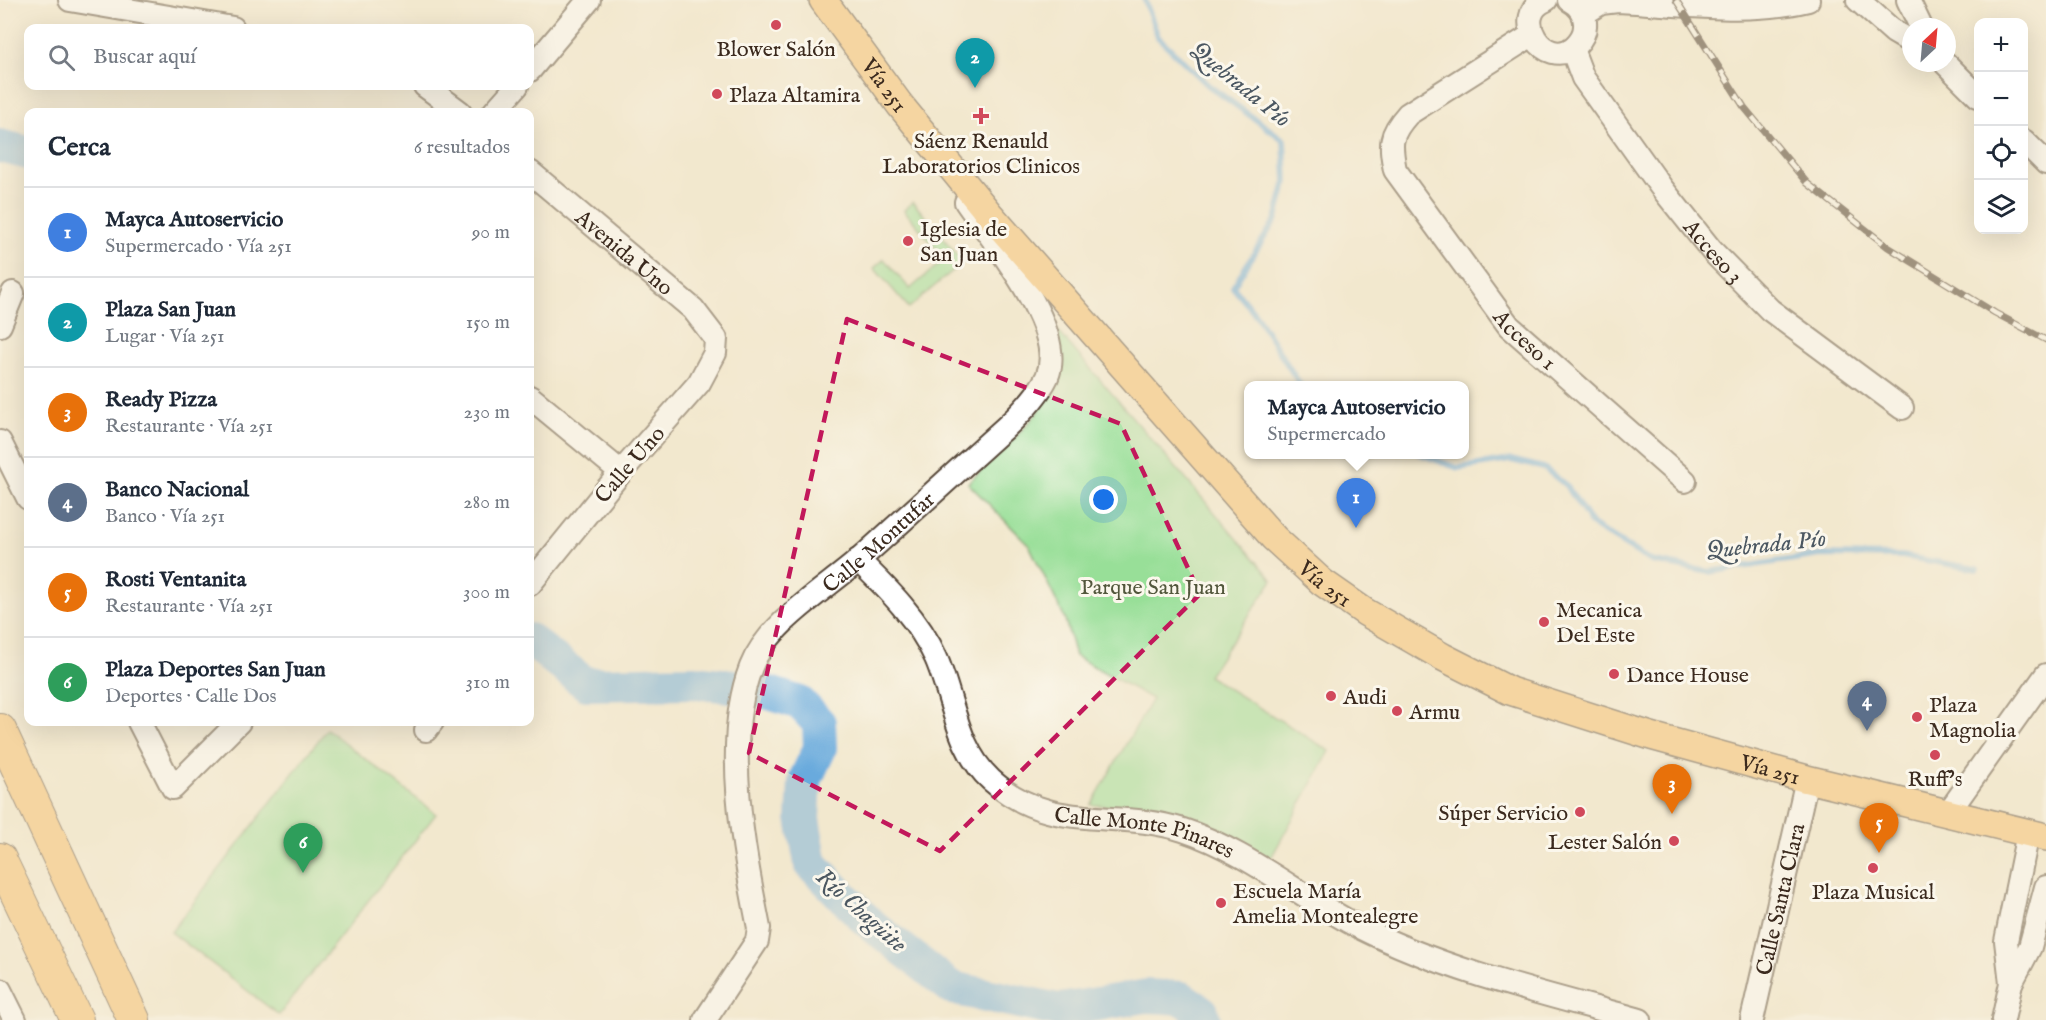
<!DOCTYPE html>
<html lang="es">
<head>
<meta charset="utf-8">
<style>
  :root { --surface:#fff; --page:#f6f6f7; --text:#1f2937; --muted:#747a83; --line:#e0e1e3; --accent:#d1495b }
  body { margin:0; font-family:"IM FELL English",serif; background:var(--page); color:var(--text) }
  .controls { position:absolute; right:18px; top:18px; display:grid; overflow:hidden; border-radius:12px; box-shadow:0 6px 24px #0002 }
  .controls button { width:54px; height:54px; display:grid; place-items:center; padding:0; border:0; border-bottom:2px solid var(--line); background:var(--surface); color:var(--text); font:30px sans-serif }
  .compass { position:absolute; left:1902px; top:18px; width:54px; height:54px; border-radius:50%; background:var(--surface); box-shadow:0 6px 24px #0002; rotate:26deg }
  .you { position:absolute; left:1104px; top:500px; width:21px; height:21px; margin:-15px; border:4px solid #fff; border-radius:50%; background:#1a73e8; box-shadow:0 0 0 9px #1a73e833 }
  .badge { display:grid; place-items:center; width:39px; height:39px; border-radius:50%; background:var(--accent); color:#fff; font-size:20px; font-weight:700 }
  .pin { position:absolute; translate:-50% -50px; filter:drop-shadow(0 2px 3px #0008) }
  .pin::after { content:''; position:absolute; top:32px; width:21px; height:18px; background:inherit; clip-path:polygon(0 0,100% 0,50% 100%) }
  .popup { position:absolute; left:1244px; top:381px; width:225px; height:78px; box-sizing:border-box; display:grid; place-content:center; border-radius:12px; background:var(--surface); filter:drop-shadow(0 2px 4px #0005); font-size:20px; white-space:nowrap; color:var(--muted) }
  .popup b { font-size:22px; color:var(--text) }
  .popup::after { content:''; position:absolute; left:50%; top:100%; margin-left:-12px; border:12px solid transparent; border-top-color:var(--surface) }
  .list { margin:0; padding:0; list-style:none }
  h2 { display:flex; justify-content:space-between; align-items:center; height:78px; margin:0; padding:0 24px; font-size:26px }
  h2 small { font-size:20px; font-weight:400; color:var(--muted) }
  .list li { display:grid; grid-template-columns:39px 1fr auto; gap:18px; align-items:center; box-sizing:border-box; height:90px; padding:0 24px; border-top:2px solid var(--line) }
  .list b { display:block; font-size:22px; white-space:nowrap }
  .list p { margin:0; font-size:20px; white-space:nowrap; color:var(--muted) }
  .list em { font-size:20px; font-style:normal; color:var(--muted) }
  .icon { flex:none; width:33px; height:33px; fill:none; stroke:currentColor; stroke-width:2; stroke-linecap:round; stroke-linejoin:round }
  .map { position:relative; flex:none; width:2046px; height:1020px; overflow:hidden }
  .search { position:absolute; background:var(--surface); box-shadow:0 6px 24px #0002; left:24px; top:24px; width:510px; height:66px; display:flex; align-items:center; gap:15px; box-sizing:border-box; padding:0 21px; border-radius:12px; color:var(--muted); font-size:22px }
  .panel { position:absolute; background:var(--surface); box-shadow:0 6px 24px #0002; left:24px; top:108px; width:510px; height:618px; border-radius:12px }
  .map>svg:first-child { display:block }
</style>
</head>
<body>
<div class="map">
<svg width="2046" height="1020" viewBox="0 0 2046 1020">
  <rect width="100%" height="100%" fill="#fbf7ec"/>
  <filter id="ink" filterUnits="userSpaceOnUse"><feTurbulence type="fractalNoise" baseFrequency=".0167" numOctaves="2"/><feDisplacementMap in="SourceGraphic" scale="12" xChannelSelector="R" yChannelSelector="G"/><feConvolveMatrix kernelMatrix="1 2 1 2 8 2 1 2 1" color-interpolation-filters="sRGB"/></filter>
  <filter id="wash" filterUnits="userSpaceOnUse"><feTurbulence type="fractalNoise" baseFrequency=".008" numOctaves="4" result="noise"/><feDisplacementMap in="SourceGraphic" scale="24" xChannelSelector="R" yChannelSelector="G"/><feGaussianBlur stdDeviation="1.35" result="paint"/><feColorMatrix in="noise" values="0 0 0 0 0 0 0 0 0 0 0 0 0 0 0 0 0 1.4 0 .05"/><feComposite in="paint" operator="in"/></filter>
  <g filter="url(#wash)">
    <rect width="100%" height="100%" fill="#f2e8ce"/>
    <g fill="#98df98" stroke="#6a845b" stroke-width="1.5">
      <polygon points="913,202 963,262 909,308 874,268 884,259 910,289 945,259 904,210"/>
      <path d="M1057 330 1273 580 1208 676 1330 751 1266 867C1208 832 1160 807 1091 805L1152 699 1075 656 1065 619 1029 545 968 483C997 454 1054 408 1061 367 1063 356 1058 341 1057 330Z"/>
      <polygon points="327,729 436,814 279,1015 171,932"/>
    </g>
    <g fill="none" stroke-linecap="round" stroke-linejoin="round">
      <g stroke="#69aadd" stroke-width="6">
        <polyline points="1145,0 1158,37 1208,85 1284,140 1286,181 1276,219 1233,287 1256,315 1301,386"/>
        <polyline points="1420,454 1458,468 1511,460 1544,468 1567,486 1592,525 1651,561 1709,572 1821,555 1902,556 1977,569"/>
      </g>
      <g stroke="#69aadd" stroke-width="34">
        <polyline points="0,146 28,153"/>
        <polyline points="530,640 586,684 694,682 757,689 800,703 819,723 820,748 805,780 803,819 811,864 868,922 952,988 1059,1010 1147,996 1182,998 1202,1012 1204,1020"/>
      </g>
    </g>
  </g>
  <g filter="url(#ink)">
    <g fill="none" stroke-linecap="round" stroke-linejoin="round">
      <defs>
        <g id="minor">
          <polyline points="70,0 233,28"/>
          <path d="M1546 0C1509 15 1545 72 1575 46 1580 41 1585 34 1585 26 1586 15 1579 5 1569 0"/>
          <polyline points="1858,0 1894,32 1911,42"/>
          <polyline points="1908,0 1921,27"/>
          <path d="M1583 14 1601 3 1618 1C1681 4 1746 15 1808 0"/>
          <path id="s1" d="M1532 35 1408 114C1389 135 1390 144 1395 170L1509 326 1685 481"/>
          <path id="s2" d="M1572 49 1583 78 1661 187 1712 251 1770 310 1902 408"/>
          <polyline points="1945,63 1978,96"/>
          <polyline points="530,70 589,0"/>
          <polyline points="425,86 460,112"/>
          <polyline points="494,112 517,86"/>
          <polyline points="2024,141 2046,163"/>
          <path id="s3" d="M530 172 693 309 716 339 715 353 699 383 621 472 530 584"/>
          <polyline points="0,325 13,293"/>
          <polyline points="530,397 621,472"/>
          <polyline points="0,442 28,498"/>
          <path id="s4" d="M858 560C888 589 919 620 936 658 954 699 956 748 991 780 1051 834 1113 808 1183 830 1247 851 1301 898 1361 928 1449 972 1546 994 1640 1020"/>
          <polyline points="139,722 173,788 239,722"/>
          <polyline points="426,730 432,722"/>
          <polyline points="1948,813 2046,675"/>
          <polyline points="2011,983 2006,941 2028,833"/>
          <polyline points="0,990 15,1020"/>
          <path id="s5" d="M705 1020 757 941 759 928C744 852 722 741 751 667 768 623 826 589 860 559 909 515 957 471 1006 427 1021 413 1038 396 1047 377 1068 330 992 240 966 202"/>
          <path id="s6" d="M1752 1020 1807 779"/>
          <polyline points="2003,1020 2011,983 2030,947 2046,887"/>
        </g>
        <g id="major">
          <path id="s7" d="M823 0 900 105 991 216 1274 538 1322 582 1365 612 1443 657 1510 691 1651 736 1807 779 2046 837"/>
        </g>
        <g id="highway">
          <polyline points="0,730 134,1020"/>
          <polyline points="0,859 77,1020"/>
        </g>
      </defs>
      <use href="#minor" stroke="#564638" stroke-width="26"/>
      <use href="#major" stroke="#564638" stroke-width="30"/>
      <use href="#highway" stroke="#564638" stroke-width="34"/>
      <use href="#minor" stroke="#fff" stroke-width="22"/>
      <use href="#major" stroke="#f8bf6c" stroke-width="27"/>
      <use href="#highway" stroke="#f8bf6c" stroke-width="32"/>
      <defs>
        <polyline id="rail" points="1676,0 1744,107 1807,183 1888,247 1995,313 2046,340"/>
      </defs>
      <use href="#rail" stroke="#3b2a1e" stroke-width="7"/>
      <use href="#rail" stroke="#fbf7ec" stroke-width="4.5" stroke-dasharray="14" stroke-linecap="butt"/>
    </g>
  </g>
  <path d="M0 0H2046V1020H0ZM847 319 1121 424 1200 594 940 851 749 753Z" fill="#f2e8ce" fill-opacity=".55" fill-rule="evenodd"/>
  <path fill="none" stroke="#c2185b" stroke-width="4.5" stroke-dasharray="12 8" stroke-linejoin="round" d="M847 319 1121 424 1200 594 940 851 749 753Z"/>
  <g fill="#d1495b" stroke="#fbf7ec" stroke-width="2">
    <circle cx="776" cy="25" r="6"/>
    <circle cx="717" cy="94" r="6"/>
    <path d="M978 107h6v6h6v6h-6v6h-6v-6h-6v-6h6z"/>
    <circle cx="908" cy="241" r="6"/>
    <circle cx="1544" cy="622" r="6"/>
    <circle cx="1614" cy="674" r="6"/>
    <circle cx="1331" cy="696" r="6"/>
    <circle cx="1397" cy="711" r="6"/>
    <circle cx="1917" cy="717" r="6"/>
    <circle cx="1935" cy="755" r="6"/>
    <circle cx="1580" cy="812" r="6"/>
    <circle cx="1674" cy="841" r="6"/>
    <circle cx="1873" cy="868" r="6"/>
    <circle cx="1221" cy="903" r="6"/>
  </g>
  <g text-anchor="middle" stroke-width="6" stroke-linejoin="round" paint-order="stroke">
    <g font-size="22" fill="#3b2a1e" stroke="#fbf7ec" text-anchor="start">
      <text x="776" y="56" text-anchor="middle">Blower Salón</text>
      <text x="729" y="102">Plaza Altamira</text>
      <text x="981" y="148" text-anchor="middle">Sáenz Renauld<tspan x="981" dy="25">Laboratorios Clinicos</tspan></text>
      <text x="920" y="236">Iglesia de<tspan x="920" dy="25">San Juan</tspan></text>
      <text x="1556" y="617">Mecanica<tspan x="1556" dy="25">Del Este</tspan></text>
      <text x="1626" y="682">Dance House</text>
      <text x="1343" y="704">Audi</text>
      <text x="1929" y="712">Plaza<tspan x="1929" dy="25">Magnolia</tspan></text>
      <text x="1409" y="719">Armu</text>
      <text x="1935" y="786" text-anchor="middle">Ruff's</text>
      <text x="1568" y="820" text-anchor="end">Súper Servicio</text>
      <text x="1662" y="849" text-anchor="end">Lester Salón</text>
      <text x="1233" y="898">Escuela María<tspan x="1233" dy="25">Amelia Montealegre</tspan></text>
      <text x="1873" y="899" text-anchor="middle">Plaza Musical</text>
    </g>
    <g font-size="22" fill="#3b2a1e" stroke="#fbf7ec">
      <text dy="8" stroke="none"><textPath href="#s7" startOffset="105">Vía 251</textPath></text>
      <text dy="8" stroke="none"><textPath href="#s2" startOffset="248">Acceso 3</textPath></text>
      <text dy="8" stroke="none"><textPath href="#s3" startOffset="124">Avenida Uno</textPath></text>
      <text dy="8" stroke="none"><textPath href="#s1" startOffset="422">Acceso 1</textPath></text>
      <text transform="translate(629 464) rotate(-49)" y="8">Calle Uno</text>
      <text dy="8" stroke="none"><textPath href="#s5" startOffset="552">Calle Montufar</textPath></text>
      <text dy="8" stroke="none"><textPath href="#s7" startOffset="771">Vía 251</textPath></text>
      <text dy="8" stroke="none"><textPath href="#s7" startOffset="1257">Vía 251</textPath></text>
      <text dy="8" stroke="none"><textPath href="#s4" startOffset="426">Calle Monte Pinares</textPath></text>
      <text dy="8" stroke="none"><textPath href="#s6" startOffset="124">Calle Santa Clara</textPath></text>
    </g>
    <g font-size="22" fill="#52573c" stroke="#fbf7ec">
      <text x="1153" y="594">Parque San Juan</text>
    </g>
    <g font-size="24" font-style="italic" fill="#4b5761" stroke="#fbf7ec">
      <text transform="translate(1241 84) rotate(39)" y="8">Quebrada Pío</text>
      <text transform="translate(1766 544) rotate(-6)" y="8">Quebrada Pío</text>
      <text transform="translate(862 910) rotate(42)" y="8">Río Chagüite</text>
    </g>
  </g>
</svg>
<div class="controls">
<button>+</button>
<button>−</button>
<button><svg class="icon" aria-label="locate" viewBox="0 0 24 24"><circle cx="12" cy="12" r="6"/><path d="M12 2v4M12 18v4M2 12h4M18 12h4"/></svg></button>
<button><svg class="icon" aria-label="layers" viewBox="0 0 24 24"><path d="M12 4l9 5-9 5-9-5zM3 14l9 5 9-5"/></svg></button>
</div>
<svg class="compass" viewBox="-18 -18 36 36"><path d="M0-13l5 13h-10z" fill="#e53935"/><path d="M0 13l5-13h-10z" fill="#747a83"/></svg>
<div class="you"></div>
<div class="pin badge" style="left:1356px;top:528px;background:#3f7fe0">1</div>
<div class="popup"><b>Mayca Autoservicio</b>Supermercado</div>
<div class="pin badge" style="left:975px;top:88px;background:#0f9aa8">2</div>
<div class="pin badge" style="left:1672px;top:814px;background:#e8710a">3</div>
<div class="pin badge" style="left:1867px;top:731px;background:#5c6f8a">4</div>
<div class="pin badge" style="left:1879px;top:853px;background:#e8710a">5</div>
<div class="pin badge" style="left:303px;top:873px;background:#2e9e5b">6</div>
<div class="search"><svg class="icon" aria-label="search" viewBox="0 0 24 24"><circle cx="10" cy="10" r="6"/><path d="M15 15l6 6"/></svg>Buscar aquí</div>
<section class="panel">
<h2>Cerca<small>6 resultados</small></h2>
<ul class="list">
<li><span class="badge" style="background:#3f7fe0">1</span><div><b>Mayca Autoservicio</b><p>Supermercado · Vía 251</p></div><em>90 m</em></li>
<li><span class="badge" style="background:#0f9aa8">2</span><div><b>Plaza San Juan</b><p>Lugar · Vía 251</p></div><em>150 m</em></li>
<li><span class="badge" style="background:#e8710a">3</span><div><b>Ready Pizza</b><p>Restaurante · Vía 251</p></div><em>230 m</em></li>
<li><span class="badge" style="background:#5c6f8a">4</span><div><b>Banco Nacional</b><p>Banco · Vía 251</p></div><em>280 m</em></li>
<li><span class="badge" style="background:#e8710a">5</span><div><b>Rosti Ventanita</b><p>Restaurante · Vía 251</p></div><em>300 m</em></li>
<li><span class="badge" style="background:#2e9e5b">6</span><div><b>Plaza Deportes San Juan</b><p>Deportes · Calle Dos</p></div><em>310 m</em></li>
</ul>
</section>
</div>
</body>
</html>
